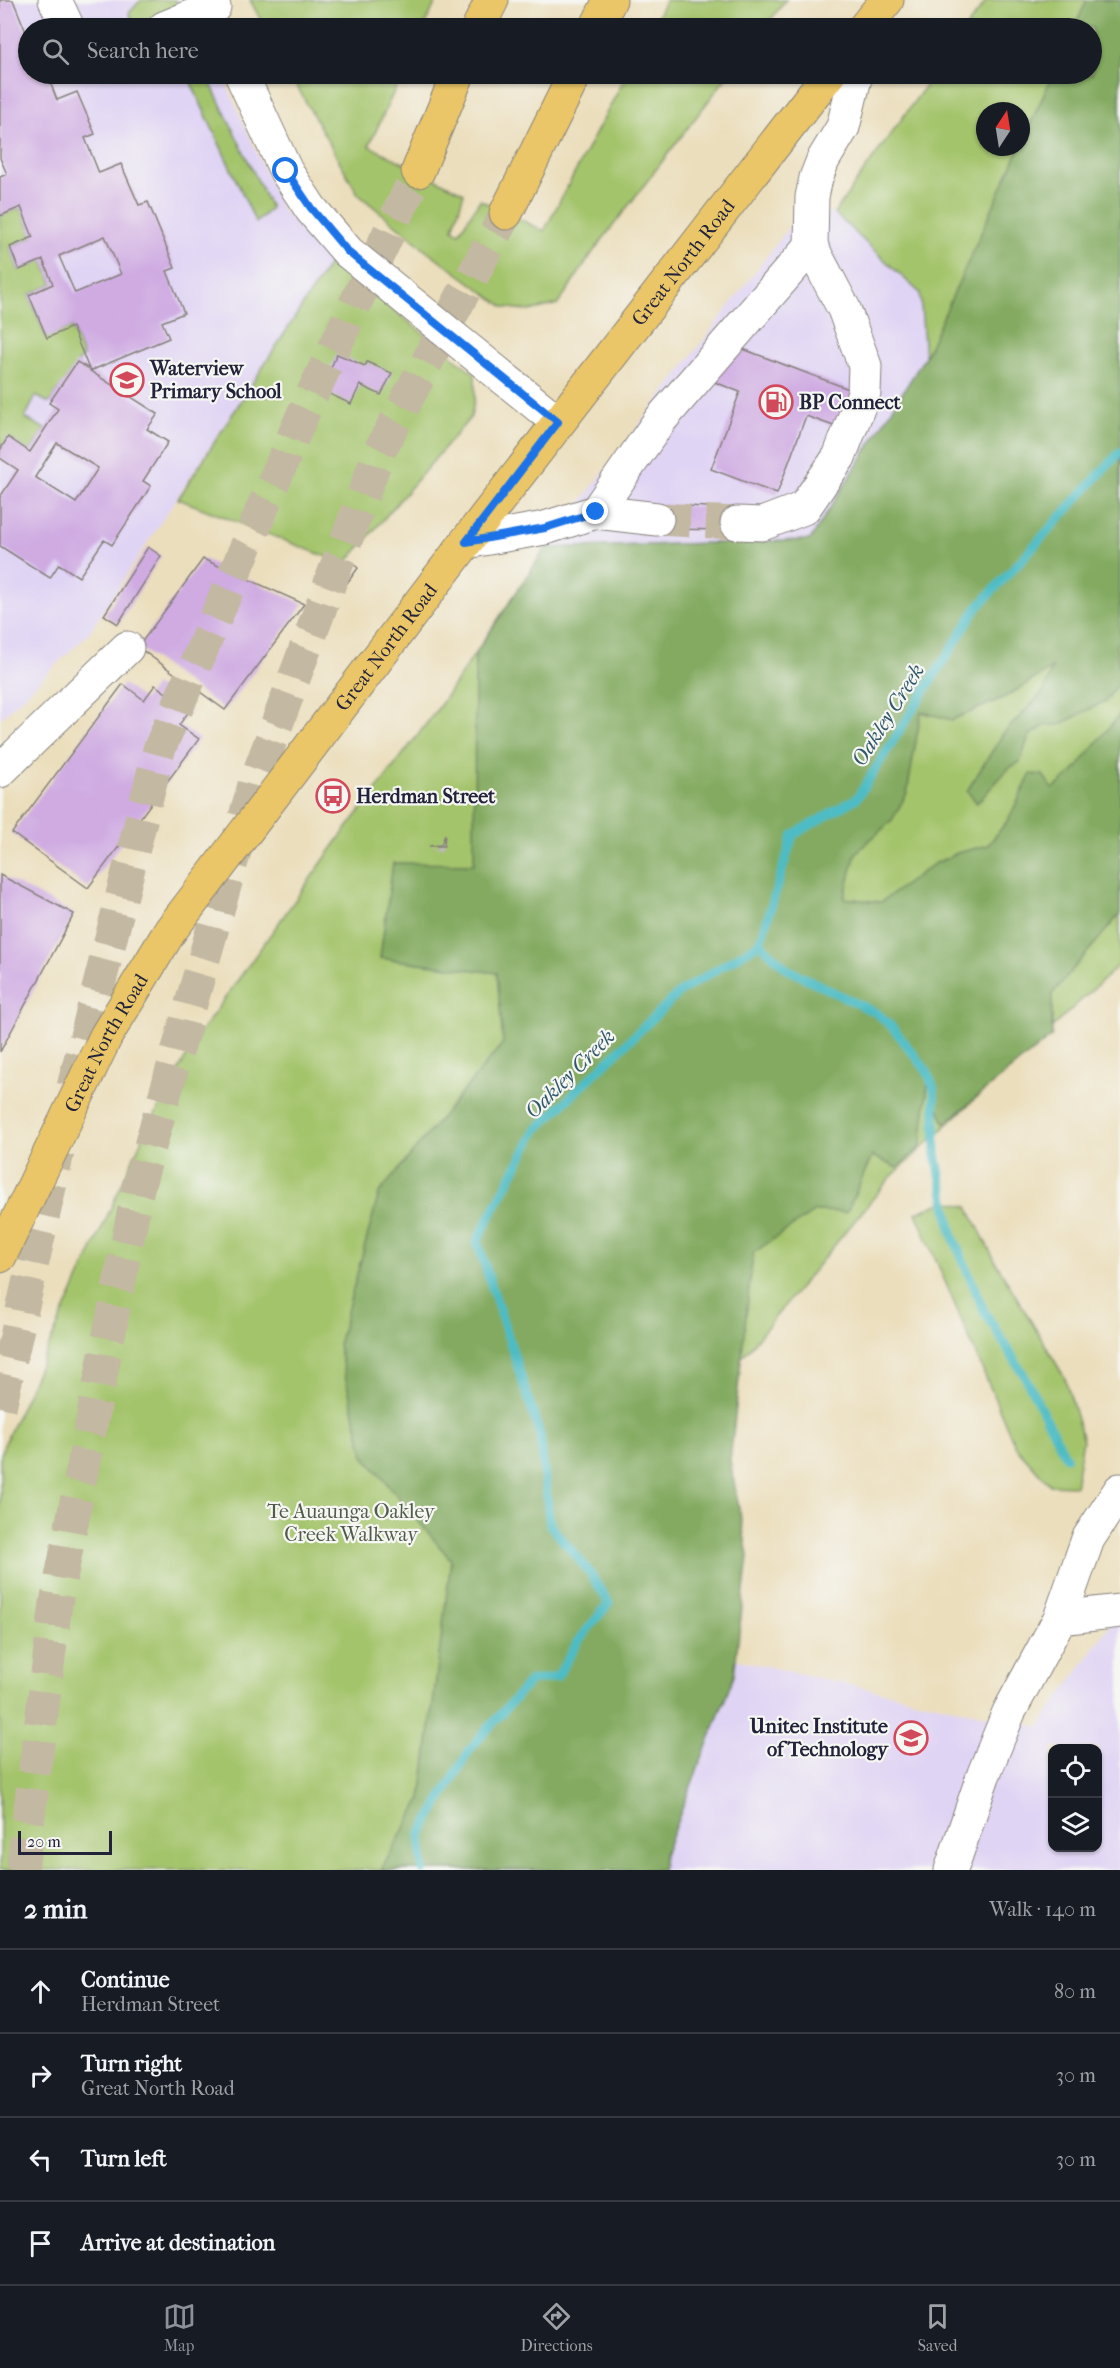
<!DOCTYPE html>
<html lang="en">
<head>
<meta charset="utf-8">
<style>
  :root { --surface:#171b24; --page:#242831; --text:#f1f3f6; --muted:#9ea1a6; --line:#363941; --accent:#8c9099 }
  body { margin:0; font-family:"IM FELL French Canon",serif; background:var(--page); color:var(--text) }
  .controls { position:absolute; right:18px; bottom:18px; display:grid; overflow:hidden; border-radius:12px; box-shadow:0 2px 4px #0004 }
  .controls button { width:54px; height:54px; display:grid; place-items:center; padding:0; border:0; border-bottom:2px solid var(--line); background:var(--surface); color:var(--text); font:30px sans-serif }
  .compass { position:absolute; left:976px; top:102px; width:54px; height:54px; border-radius:50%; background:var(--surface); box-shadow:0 2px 4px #0004; rotate:12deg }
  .scale { position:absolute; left:18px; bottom:15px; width:94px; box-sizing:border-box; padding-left:6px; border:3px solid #22223b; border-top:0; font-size:16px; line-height:21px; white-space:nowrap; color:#22223b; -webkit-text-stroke:4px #f6f6f2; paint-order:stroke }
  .stop { position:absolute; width:18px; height:18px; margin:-14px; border:4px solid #1a73e8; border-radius:50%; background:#fff }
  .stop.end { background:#1a73e8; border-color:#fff; box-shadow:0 2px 6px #0008 }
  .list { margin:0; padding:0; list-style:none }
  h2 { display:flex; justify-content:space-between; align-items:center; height:78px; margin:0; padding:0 24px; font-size:26px }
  h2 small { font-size:20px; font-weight:400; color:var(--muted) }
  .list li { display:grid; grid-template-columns:39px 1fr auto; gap:18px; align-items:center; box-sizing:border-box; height:84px; padding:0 24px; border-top:2px solid var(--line) }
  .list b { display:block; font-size:22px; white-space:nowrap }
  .list p { margin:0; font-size:20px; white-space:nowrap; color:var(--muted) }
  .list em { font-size:20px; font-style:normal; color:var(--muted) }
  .icon { flex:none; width:33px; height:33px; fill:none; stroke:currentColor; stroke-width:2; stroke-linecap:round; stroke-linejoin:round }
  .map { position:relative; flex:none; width:1120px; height:1870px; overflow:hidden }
  .search { position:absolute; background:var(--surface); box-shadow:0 2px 4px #0004; left:18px; right:18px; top:18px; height:66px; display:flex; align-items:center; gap:15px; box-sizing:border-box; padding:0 21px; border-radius:33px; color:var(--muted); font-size:22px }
  .sheet { height:414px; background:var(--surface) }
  nav { display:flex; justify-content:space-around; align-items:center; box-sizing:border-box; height:84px; border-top:2px solid var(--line); background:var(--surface); font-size:16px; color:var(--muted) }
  nav a { display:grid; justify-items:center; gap:3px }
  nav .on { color:var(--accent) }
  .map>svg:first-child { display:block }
</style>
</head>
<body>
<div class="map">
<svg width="1120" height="1870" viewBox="0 0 1120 1870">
  <rect width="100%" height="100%" fill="#f6f6f2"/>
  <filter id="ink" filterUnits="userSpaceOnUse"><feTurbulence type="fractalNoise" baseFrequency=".0167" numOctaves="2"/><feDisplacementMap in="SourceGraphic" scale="12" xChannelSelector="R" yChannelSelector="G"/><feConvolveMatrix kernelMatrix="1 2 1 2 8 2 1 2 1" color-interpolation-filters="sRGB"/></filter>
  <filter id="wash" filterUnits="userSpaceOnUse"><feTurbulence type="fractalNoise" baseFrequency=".008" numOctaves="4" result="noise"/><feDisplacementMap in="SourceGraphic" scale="24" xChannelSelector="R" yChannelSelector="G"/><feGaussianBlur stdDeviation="1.35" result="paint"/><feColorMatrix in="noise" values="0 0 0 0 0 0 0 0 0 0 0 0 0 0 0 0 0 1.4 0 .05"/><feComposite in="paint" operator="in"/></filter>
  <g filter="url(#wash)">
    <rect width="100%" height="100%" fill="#ebdebc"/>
    <g fill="#e0d4f4" fill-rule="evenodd">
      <polygon points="0,0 189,0 202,28 28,28 28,74 222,74 281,208 331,261 88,634 0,719"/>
      <polygon points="802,210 834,213 920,293 925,357 810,540 546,548"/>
      <path d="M1120 1611V1870H662L664 1855 729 1658 1039 1727ZM1052 1748H1098V1848H1052Z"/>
    </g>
    <g fill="#a4c46c" stroke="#637354" stroke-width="1.5" fill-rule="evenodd">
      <path d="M141 0H176L178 5C163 18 140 45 129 13Z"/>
      <polygon points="250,0 437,0 423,28 265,28"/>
      <polygon points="666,0 786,0 764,28 651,28"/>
      <path d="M987 0H1120V964L890 1178 686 1425 662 1870H0V1454L142 1139 195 1040 338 840 439 707 546 548 810 540 925 357 920 293 834 213 934 74H1092V28H966ZM985 111H1021V147H985Z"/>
      <polygon points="187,74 206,74 271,208 256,223"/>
      <polygon points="290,74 402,74 369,146 464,193 453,229 459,233 480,200 544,231 627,74 729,74 593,252 558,304 529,311 504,307 426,250 358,194"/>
      <polygon points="21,207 33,237 10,247 19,270 43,260 53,284 29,295 46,337 72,327 83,356 49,403 36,396 25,418 45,429 30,452 8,438 0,450 0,216"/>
      <polygon points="331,261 475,374 475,396 471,417 345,564 178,499"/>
      <polygon points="946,1201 968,1207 995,1261 1065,1378 1083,1440 1075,1486 1050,1485 1015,1446 916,1213"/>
    </g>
    <polygon fill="#83aa60" stroke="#52664e" stroke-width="1.5" points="1087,0 1120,0 1120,640 1116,644 1120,680 1106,701 1059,725 1046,725 1029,736 1020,762 1009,768 977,803 967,791 1003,734 1044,691 1052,668 1007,696 952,720 921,712 907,793 892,820 856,853 844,898 881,902 934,864 957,853 988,845 1008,820 1031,774 1043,775 1053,789 1074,771 1120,714 1120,914 1052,994 1052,1036 945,1123 928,1083 921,1146 897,1168 872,1156 847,1212 815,1211 753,1253 730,1461 748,1556 734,1676 664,1855 662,1870 381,1870 421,1799 451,1560 364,1456 338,1345 379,1193 503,1043 497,973 380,958 393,863 474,864 475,654 546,548 810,540 925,357 1053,74 1092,74 1092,28 1074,28"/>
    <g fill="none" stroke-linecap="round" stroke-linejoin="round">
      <g stroke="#4ebcc4" stroke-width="9">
        <polyline points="760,943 787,969 878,1014 893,1028 927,1071 934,1089 936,1155 952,1234 984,1311 1024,1375 1066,1457"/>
        <polyline points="423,1870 420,1836 470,1749 530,1681 557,1677 579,1640 609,1603 587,1569 550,1525 540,1435 477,1241 536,1130 680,992 760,943 793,835 857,798 977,608 1120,452"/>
      </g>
    </g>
    <g id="blocks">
      <g fill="#cfabe2" fill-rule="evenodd">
        <path d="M0 0H13L28 37V74H47L57 100 77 92 95 134 85 138 99 173 121 164 139 205 148 202 175 268 167 271 184 313 162 322 169 338 90 371 158 414 147 429 168 442 143 481 151 486 112 545 104 540 79 577 59 564 50 578 0 546V497L18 470 0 458V450L8 437 30 452 58 409 49 403 77 362 89 369 72 327 47 338 29 295 53 284 43 260 19 270 10 247 33 237 21 207 0 216V177L7 174 0 158ZM105 236 121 274 75 293 59 256ZM57 443 98 468 76 503 35 477Z"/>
        <polygon points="727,343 854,391 839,428 806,416 777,494 711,469 740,392 712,381"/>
        <polygon points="337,354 365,366 367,362 392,373 381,395 360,385 351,404 321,390"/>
        <polygon points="657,505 709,507 709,513 737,514 737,530 657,529"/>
        <polygon points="148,547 161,556 118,624 104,615"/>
        <polygon points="203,559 304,604 225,710 138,647"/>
        <polygon points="351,562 358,568 345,586 337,581"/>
        <polygon points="123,684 144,700 155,685 190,710 179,725 199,739 88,888 12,833"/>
        <polygon points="445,834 444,846 429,846 441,845"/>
        <polygon points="0,875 74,914 0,1052"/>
      </g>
    </g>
  </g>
  <g filter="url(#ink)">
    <use href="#blocks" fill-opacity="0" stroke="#86807c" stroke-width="1.5"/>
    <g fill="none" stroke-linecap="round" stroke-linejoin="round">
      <polyline stroke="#c3b8a2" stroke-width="33" stroke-dasharray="33 16" stroke-linecap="butt" points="657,519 737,523"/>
      <g stroke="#c3b8a2" stroke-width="33" stroke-dasharray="33 16" stroke-linecap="butt">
        <polyline points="73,1087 159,750 302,416 418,171"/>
        <polyline points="0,1407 58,1152"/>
        <polyline points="22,1870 56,1603 138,1188 254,785 380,450 506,213"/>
      </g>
      <defs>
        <g id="minor">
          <polyline points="55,0 68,28"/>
          <polyline points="164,28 214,7"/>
          <polyline points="241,74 286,171 311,209 348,252 558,422"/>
          <polyline points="596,512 657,519"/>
          <polyline points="737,523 762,524 804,508 839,457 864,393 865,366 844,309 811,246"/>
          <polyline points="466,542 545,528 596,512 661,419 811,246 812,197 816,178 823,160 843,127 856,74"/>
          <polyline points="0,771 127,648"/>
          <polyline points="1060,1618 1120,1611"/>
          <polyline points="951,1870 983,1776 1009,1712 1060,1618 1088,1539 1120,1490"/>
        </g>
        <g id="major">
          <polyline points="864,28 887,0"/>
          <path id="s1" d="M0 1256 106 1036 170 931 466 542 829 74"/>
        </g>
        <g id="highway">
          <polyline points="478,28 492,0"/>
          <polyline points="596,28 610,0"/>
          <polyline points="418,171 458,74"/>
          <polyline points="506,213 575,74"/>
        </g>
      </defs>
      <use href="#minor" stroke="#86807c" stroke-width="35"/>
      <use href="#major" stroke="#86807c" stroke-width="35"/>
      <use href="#highway" stroke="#86807c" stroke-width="35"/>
      <use href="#minor" stroke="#fff" stroke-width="33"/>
      <use href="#major" stroke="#eac669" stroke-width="33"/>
      <use href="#highway" stroke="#eac669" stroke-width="33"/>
    </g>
  </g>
  <g fill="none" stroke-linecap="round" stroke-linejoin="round" filter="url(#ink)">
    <polyline stroke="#1a73e8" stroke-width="8" points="286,171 311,208 348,252 558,422 466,542 545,528 596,512"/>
  </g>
  <defs>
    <symbol id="school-ring" viewBox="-11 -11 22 22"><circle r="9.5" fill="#f6f6f2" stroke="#d1495b" stroke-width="1.5"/><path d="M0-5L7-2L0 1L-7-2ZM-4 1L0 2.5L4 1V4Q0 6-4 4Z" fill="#d1495b"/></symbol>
    <symbol id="fuel-ring" viewBox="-11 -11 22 22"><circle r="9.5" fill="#f6f6f2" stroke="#d1495b" stroke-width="1.5"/><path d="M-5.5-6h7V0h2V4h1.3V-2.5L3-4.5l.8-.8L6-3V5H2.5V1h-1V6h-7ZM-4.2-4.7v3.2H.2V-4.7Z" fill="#d1495b"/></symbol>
    <symbol id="bus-ring" viewBox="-11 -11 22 22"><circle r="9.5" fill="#f6f6f2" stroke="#d1495b" stroke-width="1.5"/><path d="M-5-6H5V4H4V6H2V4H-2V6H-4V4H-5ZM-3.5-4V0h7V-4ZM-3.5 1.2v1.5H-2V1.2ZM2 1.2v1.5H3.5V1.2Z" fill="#d1495b"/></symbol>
    <symbol id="university-ring" viewBox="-11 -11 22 22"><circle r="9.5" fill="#f6f6f2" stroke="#d1495b" stroke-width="1.5"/><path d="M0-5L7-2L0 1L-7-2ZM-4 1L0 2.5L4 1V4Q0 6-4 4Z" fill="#d1495b"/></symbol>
  </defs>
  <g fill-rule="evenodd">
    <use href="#school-ring" x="108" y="361" width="38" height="38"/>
    <use href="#fuel-ring" x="757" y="383" width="38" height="38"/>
    <use href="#bus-ring" x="314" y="777" width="38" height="38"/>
    <use href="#university-ring" x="892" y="1719" width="38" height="38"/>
  </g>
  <g text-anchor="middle" stroke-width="4.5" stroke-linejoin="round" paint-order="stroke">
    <g font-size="20" fill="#22223b" stroke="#f6f6f2">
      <text dy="7" stroke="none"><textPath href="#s1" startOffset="1210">Great North Road</textPath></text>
      <text dy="7" stroke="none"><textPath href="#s1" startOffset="724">Great North Road</textPath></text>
      <text dy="7" stroke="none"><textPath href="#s1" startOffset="238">Great North Road</textPath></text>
    </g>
    <g font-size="20" font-weight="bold" fill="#22223b" stroke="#f6f6f2" text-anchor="start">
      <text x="150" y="375">Waterview<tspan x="150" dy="23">Primary School</tspan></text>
      <text x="799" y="409">BP Connect</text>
      <text x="356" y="803">Herdman Street</text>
      <text x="888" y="1733" text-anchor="end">Unitec Institute<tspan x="888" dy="23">of Technology</tspan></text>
    </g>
    <g font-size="20" fill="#505b4c" stroke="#f6f6f2">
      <text x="351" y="1518">Te Auaunga Oakley<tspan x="351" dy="23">Creek Walkway</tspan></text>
    </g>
    <g font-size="21" font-style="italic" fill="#31586b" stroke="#f6f6f2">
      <text transform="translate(888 715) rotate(-58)" y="7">Oakley Creek</text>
      <text transform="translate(570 1074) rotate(-45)" y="7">Oakley Creek</text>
    </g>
  </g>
</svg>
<div class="controls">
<button><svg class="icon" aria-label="locate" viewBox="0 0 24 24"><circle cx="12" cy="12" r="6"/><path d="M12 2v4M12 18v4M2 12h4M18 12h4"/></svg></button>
<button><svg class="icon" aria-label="layers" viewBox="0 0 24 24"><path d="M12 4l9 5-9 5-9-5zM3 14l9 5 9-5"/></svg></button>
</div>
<svg class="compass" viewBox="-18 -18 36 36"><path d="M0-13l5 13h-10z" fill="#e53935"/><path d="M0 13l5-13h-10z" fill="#9ea1a6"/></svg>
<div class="scale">20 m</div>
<div class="stop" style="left:286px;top:171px"></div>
<div class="stop end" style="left:596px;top:512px"></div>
<div class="search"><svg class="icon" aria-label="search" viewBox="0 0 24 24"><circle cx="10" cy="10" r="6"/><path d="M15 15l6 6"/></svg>Search here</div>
</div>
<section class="sheet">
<h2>2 min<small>Walk · 140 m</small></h2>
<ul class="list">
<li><svg class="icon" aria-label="ahead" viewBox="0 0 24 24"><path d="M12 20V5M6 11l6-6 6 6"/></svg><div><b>Continue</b><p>Herdman Street</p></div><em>80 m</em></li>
<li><svg class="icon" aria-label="right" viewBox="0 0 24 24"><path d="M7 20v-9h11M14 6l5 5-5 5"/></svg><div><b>Turn right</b><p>Great North Road</p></div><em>30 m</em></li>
<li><svg class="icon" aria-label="left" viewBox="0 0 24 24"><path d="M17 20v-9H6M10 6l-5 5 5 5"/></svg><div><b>Turn left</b></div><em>30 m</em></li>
<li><svg class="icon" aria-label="arrive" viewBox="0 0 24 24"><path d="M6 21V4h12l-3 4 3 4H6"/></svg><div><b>Arrive at destination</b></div></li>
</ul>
</section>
<nav>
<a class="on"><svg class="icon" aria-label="map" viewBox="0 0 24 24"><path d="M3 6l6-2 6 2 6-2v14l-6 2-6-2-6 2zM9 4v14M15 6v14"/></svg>Map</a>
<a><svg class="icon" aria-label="directions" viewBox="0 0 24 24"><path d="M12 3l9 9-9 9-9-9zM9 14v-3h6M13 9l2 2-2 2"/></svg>Directions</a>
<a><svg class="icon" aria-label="saved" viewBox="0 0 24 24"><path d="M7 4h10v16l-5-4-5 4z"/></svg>Saved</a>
</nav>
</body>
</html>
